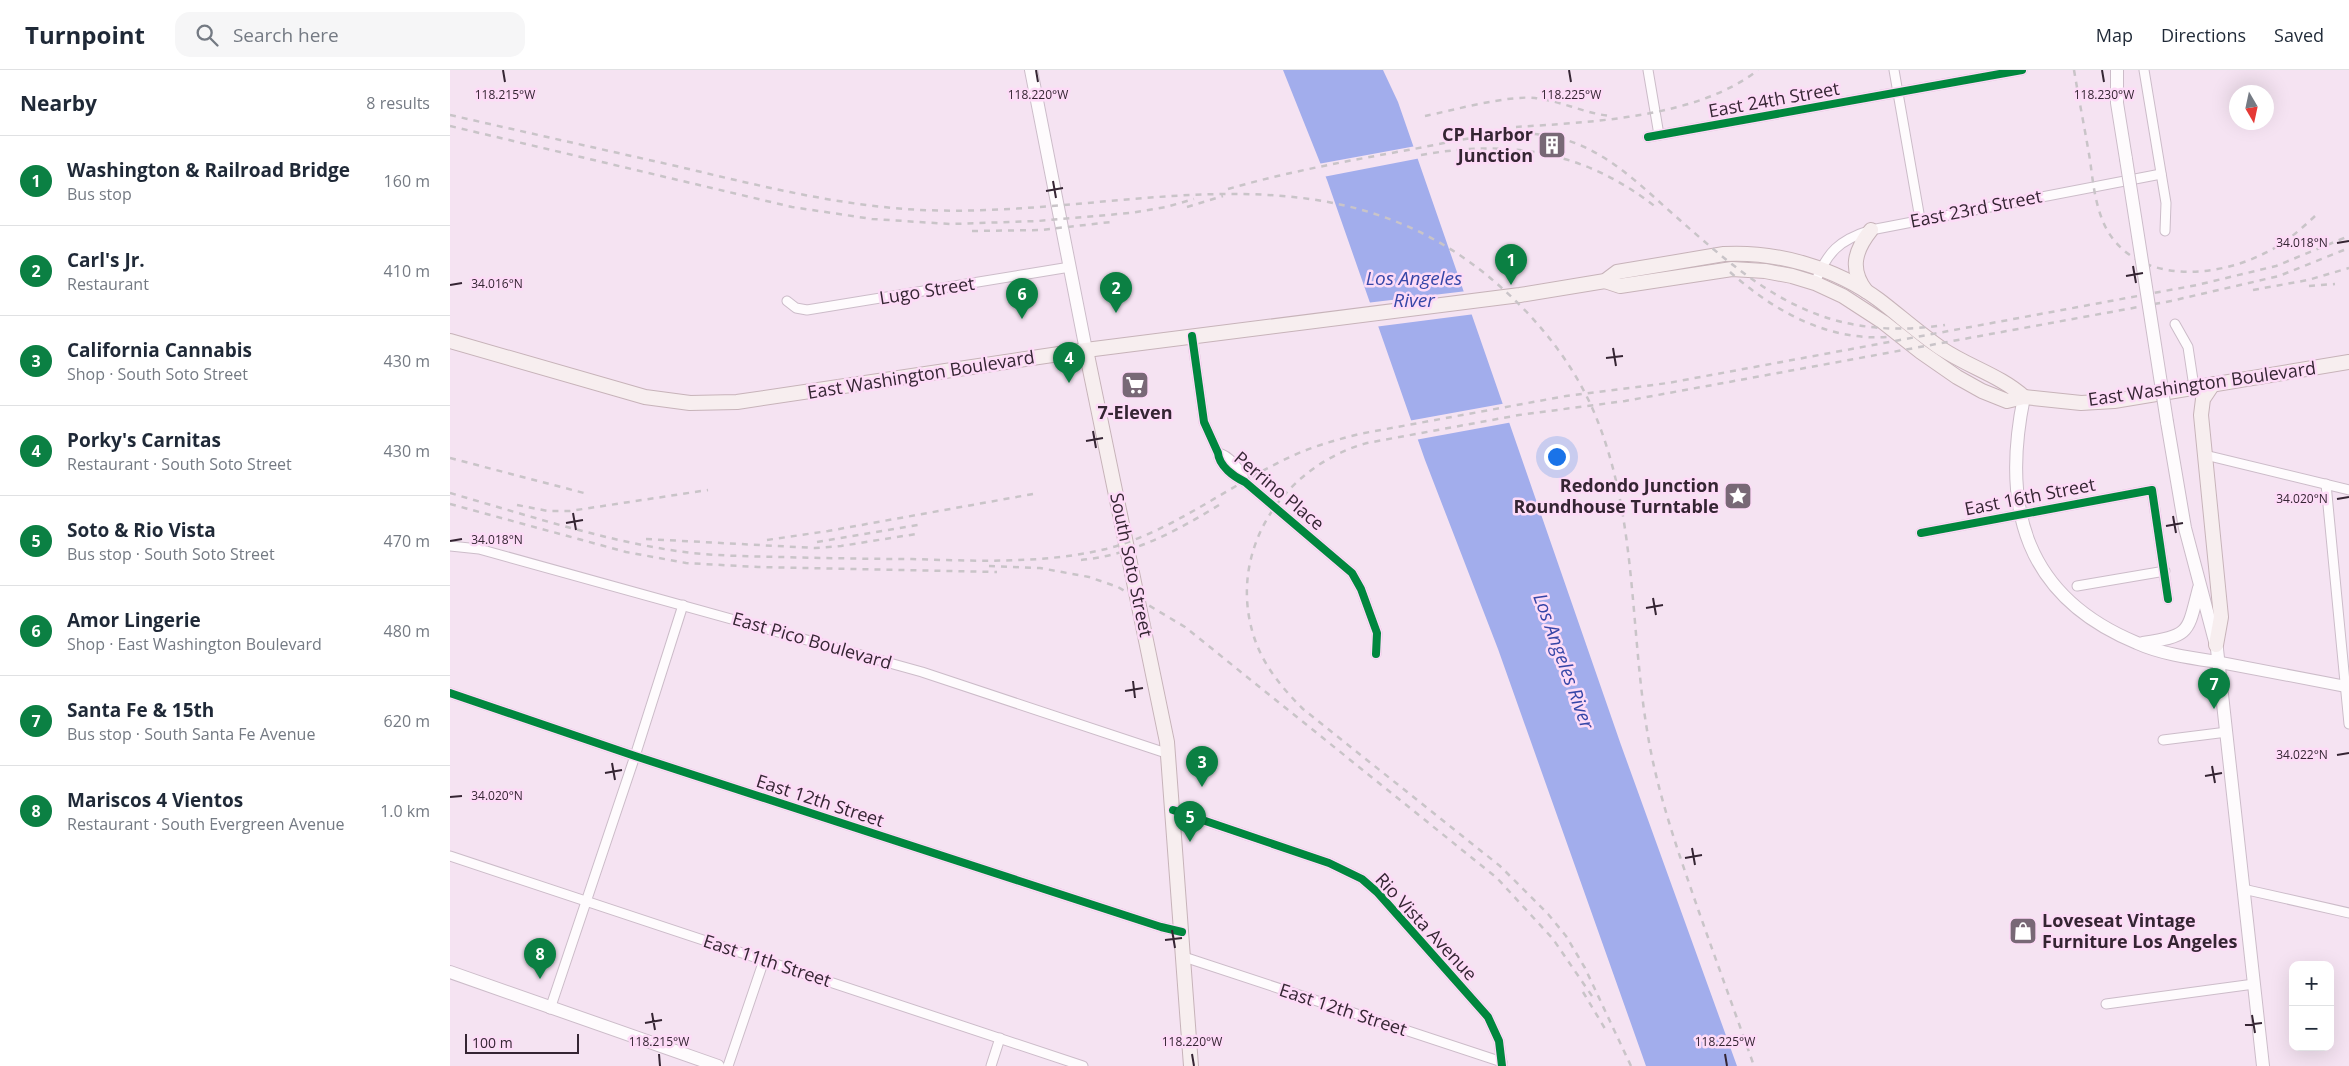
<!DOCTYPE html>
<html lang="en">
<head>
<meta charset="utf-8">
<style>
  :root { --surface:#fff; --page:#f6f6f7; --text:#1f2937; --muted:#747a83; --line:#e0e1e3; --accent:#0b8043 }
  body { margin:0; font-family:"Open Sans",sans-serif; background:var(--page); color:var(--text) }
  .controls { position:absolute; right:15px; bottom:15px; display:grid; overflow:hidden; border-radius:10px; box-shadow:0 5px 20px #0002 }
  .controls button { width:45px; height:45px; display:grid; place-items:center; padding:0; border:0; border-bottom:1px solid var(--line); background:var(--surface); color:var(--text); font:25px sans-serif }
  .compass { position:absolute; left:1779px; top:15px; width:45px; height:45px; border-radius:50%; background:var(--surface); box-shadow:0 5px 20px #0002; rotate:171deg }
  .scale { position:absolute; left:15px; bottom:12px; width:114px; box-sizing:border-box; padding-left:5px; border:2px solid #352533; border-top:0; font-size:14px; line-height:18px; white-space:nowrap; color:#352533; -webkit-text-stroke:4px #fddbf7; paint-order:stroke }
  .you { position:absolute; left:1106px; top:386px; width:18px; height:18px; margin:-12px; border:4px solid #fff; border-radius:50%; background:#1a73e8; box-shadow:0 0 0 8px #1a73e833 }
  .badge { display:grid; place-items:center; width:32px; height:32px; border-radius:50%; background:var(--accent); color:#fff; font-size:16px; font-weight:700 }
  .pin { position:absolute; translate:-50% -41px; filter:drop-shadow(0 1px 2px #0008) }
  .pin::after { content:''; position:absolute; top:26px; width:18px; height:15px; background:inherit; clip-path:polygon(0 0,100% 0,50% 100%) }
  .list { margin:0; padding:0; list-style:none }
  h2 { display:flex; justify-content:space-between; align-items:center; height:65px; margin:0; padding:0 20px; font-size:21px }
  h2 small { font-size:16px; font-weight:400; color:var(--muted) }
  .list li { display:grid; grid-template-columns:32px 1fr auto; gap:15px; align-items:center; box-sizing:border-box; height:90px; padding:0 20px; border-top:1px solid var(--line) }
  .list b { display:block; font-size:19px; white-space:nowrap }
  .list p { margin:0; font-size:16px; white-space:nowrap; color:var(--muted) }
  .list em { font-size:16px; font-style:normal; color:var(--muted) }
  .icon { flex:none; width:28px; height:28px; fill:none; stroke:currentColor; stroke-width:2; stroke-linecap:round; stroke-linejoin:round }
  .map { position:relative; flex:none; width:1899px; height:996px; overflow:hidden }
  header { display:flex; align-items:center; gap:30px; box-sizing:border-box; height:70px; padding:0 25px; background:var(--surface); border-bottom:1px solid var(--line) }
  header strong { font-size:24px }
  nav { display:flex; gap:28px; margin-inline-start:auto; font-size:18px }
  .search { width:350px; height:45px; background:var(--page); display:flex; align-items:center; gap:12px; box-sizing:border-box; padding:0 18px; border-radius:15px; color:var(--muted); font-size:19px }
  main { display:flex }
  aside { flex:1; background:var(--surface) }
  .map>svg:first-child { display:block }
</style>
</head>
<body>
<header>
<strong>Turnpoint</strong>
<div class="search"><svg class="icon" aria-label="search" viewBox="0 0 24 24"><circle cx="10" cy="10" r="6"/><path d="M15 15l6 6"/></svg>Search here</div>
<nav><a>Map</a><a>Directions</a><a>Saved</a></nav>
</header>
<main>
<aside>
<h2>Nearby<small>8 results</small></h2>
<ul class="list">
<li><span class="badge">1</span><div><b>Washington &amp; Railroad Bridge</b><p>Bus stop</p></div><em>160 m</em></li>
<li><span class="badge">2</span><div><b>Carl's Jr.</b><p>Restaurant</p></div><em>410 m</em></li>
<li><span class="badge">3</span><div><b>California Cannabis</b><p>Shop · South Soto Street</p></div><em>430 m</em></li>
<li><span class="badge">4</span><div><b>Porky's Carnitas</b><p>Restaurant · South Soto Street</p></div><em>430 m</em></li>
<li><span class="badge">5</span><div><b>Soto &amp; Rio Vista</b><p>Bus stop · South Soto Street</p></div><em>470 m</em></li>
<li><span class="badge">6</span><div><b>Amor Lingerie</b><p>Shop · East Washington Boulevard</p></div><em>480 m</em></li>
<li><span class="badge">7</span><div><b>Santa Fe &amp; 15th</b><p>Bus stop · South Santa Fe Avenue</p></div><em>620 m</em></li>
<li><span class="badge">8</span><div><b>Mariscos 4 Vientos</b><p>Restaurant · South Evergreen Avenue</p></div><em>1.0 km</em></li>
</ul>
</aside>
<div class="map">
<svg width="1899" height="996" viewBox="0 0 1899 996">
  <rect width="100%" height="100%" fill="#f5e3f2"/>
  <polygon fill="#a2adec" points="833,0 933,0 948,32 1171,675 1287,996 1196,996 1048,579 975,390 877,110"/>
  <g fill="#f5e3f2">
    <polygon points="966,76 971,88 873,107 868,94"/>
    <polygon points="1017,221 1025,244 924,257 916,233"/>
    <polygon points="1057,333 1063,352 965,370 958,351"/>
  </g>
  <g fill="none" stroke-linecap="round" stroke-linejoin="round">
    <defs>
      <g id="minor">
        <polyline points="1198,0 1209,65"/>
        <polyline points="1444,0 1470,149"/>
        <polyline points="1694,0 1716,133 1715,161"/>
        <polyline points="1198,67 1572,0"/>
        <path d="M1365 213C1377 182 1389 170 1421 160L1711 104"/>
        <polyline points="337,231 346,238 357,240 620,197"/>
        <polyline points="1725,254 1738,277 1744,317"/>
        <path d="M742 266 754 352 768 383C769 396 784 407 795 412L902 503 911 519 927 563 926 584"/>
        <path d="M768 383C779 385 792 401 795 412"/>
        <polyline points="1755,385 1899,420"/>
        <polyline points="1876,414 1899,654"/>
        <polyline points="1471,463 1702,420 1718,529"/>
        <polyline points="0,476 29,479 472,602 719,684"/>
        <polyline points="1627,516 1715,501"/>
        <polyline points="0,623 185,686 711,857 732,862"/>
        <polyline points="1713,670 1777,662"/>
        <polyline points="723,740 879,793 912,809 928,823 1038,947 1049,971 1052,996"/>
        <polyline points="0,786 633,996"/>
        <polyline points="1793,819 1899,843"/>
        <polyline points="734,887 1052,992"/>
        <polyline points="1656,934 1804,914"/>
        <polyline points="100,939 185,686 233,535"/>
        <polyline points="278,996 314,890"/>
        <polyline points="541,996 550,968"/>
      </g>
      <polyline id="tertiary" points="1768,592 1899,617"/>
      <g id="secondary">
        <polyline points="581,0 636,280"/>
        <polyline points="1667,0 1667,33 1676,89"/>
        <path d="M1574 327C1551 438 1575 527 1687 573 1711 584 1741 588 1768 592"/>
        <polyline points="1717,352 1735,458 1767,579 1813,996"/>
        <path d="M1693 573C1741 565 1737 564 1749 518"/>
        <polyline points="0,902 268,996"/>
      </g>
      <g id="primary">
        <polyline points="1155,211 1170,216 1282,199 1315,201 1342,206 1365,213 1393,226 1433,252 1471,282 1507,307 1532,321 1557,331 1574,327 1631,333 1664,331 1899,292"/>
        <path d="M1416 221C1399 199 1405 180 1421 160"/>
        <path d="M0 271 195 327 240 333 287 332 636 280 1070 225 1155 211 1167 202 1274 184C1327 181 1386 198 1429 230 1450 246 1470 264 1492 279 1519 297 1551 306 1574 327"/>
        <polyline points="636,280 717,672 741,996"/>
        <polyline points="1763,314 1753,329 1751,345 1771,547 1766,575"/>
      </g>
    </defs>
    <use href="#minor" stroke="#ccbcc9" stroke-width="11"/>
    <use href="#tertiary" stroke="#ccbcc9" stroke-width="13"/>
    <use href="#secondary" stroke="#ccbcc9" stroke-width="14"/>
    <use href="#primary" stroke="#c7b3b9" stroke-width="16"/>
    <use href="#minor" stroke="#fefbfd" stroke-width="9"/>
    <use href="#tertiary" stroke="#fefbfd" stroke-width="11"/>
    <use href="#secondary" stroke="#fefbfd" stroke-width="12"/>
    <use href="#primary" stroke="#f7eeef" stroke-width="14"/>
    <g stroke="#c9c4c8" stroke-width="2.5" stroke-dasharray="6 6" stroke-linecap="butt">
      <path d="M1624 0C1629 30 1635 60 1640 90 1643 112 1645 135 1655 156 1684 214 1763 209 1813 184 1833 175 1849 161 1865 146"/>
      <path d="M0 45C75 62 150 79 226 96 298 113 369 131 443 138 658 158 872 54 1054 220 1094 256 1129 302 1148 352 1187 451 1180 562 1198 666 1208 726 1229 784 1249 842 1267 893 1286 945 1304 996"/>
      <path d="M975 46C1004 40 1058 25 1085 28 1111 31 1134 43 1160 46"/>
      <polyline points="0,56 342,137 422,149 501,154 588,151 680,143 716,137 744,129"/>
      <path d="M1066 57C1141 52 1247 48 1308 0"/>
      <path d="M971 85C1060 69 1135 81 1207 138"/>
      <path d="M778 119C837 102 897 91 958 80 1009 71 1062 55 1113 69 1154 81 1184 109 1214 136 1303 215 1367 274 1495 255"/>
      <polyline points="737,137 773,126"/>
      <polyline points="522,161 591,160 661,152"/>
      <path d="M1280 202C1324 241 1377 271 1438 267"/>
      <polyline points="1859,216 1885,214"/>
      <polyline points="1803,220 1858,210 1899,198"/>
      <polyline points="0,388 134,423"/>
      <path d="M0 423C73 444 146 468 220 480 256 486 293 486 329 487 374 488 418 489 462 489 525 491 594 494 656 479 724 461 779 415 842 386 864 376 886 370 909 364L1116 326 1218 313 1747 215 1826 196 1899 166"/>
      <polyline points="0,434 176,482 236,493 308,497 547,502"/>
      <polyline points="67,435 98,441 120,441 258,420"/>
      <polyline points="196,469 365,478 391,476 466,464"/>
      <polyline points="317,470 378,461 583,424"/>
      <polyline points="367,472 473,454"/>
      <path d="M631 490C682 485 725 462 769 435"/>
      <polyline points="539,496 590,498 639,507 668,517 735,557 1047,808 1103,869 1142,926"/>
      <polyline points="1133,922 1157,962"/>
      <path d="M1181 996 1135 898 1116 866 1098 844 1050 796 853 639C832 618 813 595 804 567 776 480 834 396 917 373L1069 345 1175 331 1721 231 1829 206 1899 178"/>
    </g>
    <defs>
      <polyline id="secondary-bridge" points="1676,89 1717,352"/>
    </defs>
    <use href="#secondary-bridge" stroke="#ccbcc9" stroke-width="14" stroke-linecap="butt"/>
    <use href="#secondary-bridge" stroke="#fefbfd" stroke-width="12"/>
    <defs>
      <g id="cycleway">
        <polyline points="1198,67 1572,0"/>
        <path d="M742 266 754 352 768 383C769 396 784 407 795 412L902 503 911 519 927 563 926 584"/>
        <polyline points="1471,463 1702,420 1718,529"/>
        <polyline points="0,623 185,686 711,857 732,862"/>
        <polyline points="723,740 879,793 912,809 928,823 1038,947 1049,971 1052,996"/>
      </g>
    </defs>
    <use href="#cycleway" stroke="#fddbf7" stroke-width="11"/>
    <use href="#cycleway" stroke="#00873e" stroke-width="8"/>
  </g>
  <path fill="none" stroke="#352533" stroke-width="2" d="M53 0 55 12M586 0 588 12M1119 0 1121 12M1652 0 1654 12M603 111 606 128M596 121 613 118M1887 173 1899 171M1683 196 1686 213M1676 206 1693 203M0 215 12 213M1163 278 1166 296M1156 288 1173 286M643 361 646 378M636 371 653 368M1887 429 1899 427M123 443 126 460M1723 446 1726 463M116 453 133 450M1716 456 1733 453M0 471 12 469M1203 528 1206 545M1196 538 1213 535M683 611 685 628M675 621 693 618M1887 685 1899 683M162 693 165 710M1762 696 1765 713M155 703 172 700M1755 706 1772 703M0 727 12 726M1242 778 1245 795M1235 788 1252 785M722 860 725 878M715 870 732 868M202 943 205 960M1802 945 1805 963M195 953 212 950M1795 955 1812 953M209 984 210 996M742 984 744 996M1275 984 1277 996"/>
  <defs>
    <symbol id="building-square" viewBox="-11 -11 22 22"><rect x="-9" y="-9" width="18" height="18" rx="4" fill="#786876" stroke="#fddbf7"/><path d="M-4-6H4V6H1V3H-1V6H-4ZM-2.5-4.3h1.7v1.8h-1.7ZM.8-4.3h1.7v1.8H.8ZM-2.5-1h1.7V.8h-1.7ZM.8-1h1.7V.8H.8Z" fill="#fff"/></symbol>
    <symbol id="supermarket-square" viewBox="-11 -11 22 22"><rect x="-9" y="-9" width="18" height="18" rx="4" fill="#786876" stroke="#fddbf7"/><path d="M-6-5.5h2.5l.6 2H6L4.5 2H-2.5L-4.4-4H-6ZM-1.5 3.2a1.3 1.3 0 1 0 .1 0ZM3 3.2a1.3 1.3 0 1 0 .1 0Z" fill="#fff"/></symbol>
    <symbol id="sight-square" viewBox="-11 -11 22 22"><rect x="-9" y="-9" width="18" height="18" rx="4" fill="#786876" stroke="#fddbf7"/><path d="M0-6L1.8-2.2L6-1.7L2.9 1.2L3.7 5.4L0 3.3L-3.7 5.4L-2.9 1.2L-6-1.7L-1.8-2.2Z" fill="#fff"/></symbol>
    <symbol id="shop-square" viewBox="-11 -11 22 22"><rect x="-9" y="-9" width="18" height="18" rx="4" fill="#786876" stroke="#fddbf7"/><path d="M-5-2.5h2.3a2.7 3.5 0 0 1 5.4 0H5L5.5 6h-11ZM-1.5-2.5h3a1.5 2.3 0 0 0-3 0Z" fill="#fff"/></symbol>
  </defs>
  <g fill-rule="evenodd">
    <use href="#building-square" x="1086" y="59" width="32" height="32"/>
    <use href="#supermarket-square" x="669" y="299" width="32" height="32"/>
    <use href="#sight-square" x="1272" y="410" width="32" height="32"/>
    <use href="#shop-square" x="1557" y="845" width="32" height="32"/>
  </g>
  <g text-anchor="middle" stroke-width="5" stroke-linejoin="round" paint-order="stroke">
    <g font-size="18" fill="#352533" stroke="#fddbf7">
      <text transform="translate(1324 30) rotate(-10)" y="6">East 24th Street</text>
      <text transform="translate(1526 139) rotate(-11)" y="6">East 23rd Street</text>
      <text transform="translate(477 221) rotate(-9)" y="6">Lugo Street</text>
      <text transform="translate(471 305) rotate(-9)" y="6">East Washington Boulevard</text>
      <text transform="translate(1752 314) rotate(-8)" y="6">East Washington Boulevard</text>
      <text transform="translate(829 421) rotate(40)" y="6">Perrino Place</text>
      <text transform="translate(1580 427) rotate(-11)" y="6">East 16th Street</text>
      <text transform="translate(681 495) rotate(78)" y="6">South Soto Street</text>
      <text transform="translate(362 571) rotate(16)" y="6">East Pico Boulevard</text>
      <text transform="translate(370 731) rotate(18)" y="6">East 12th Street</text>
      <text transform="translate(976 857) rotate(47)" y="6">Rio Vista Avenue</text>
      <text transform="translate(317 891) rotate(18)" y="6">East 11th Street</text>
      <text transform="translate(893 940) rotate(18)" y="6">East 12th Street</text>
    </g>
    <g font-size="18" font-weight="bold" fill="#352533" stroke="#fddbf7" text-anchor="end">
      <text x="1083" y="71">CP Harbor<tspan x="1083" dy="21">Junction</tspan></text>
      <text x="685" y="349" text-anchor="middle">7-Eleven</text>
      <text x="1269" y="422">Redondo Junction<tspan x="1269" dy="21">Roundhouse Turntable</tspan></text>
      <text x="1592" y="857" text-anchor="start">Loveseat Vintage<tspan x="1592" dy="21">Furniture Los Angeles</tspan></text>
    </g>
    <g font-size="19" font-style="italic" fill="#3646a7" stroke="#fddbf7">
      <text x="964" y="215">Los Angeles<tspan x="964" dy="22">River</tspan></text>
      <text transform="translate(1114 591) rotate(70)" y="7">Los Angeles River</text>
    </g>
  </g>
  <g font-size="12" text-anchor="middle" fill="#352533" stroke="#fddbf7" stroke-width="5" stroke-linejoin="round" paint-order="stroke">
    <text x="55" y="29">118.215°W</text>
    <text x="588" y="29">118.220°W</text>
    <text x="1121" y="29">118.225°W</text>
    <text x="1654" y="29">118.230°W</text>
    <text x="1852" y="177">34.018°N</text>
    <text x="47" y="218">34.016°N</text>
    <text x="1852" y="433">34.020°N</text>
    <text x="47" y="474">34.018°N</text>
    <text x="1852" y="689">34.022°N</text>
    <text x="47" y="730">34.020°N</text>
    <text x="209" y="976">118.215°W</text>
    <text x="742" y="976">118.220°W</text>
    <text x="1275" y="976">118.225°W</text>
  </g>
</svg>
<div class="controls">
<button>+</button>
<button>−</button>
</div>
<svg class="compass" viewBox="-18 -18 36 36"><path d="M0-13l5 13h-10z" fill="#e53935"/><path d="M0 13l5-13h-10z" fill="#747a83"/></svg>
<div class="scale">100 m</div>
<div class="you"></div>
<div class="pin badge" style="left:1061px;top:215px">1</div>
<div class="pin badge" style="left:666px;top:243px">2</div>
<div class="pin badge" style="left:752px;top:717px">3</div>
<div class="pin badge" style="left:619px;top:313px">4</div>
<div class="pin badge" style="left:740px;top:772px">5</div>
<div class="pin badge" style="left:572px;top:249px">6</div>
<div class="pin badge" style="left:1764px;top:639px">7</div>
<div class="pin badge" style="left:90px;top:909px">8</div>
</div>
</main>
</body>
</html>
